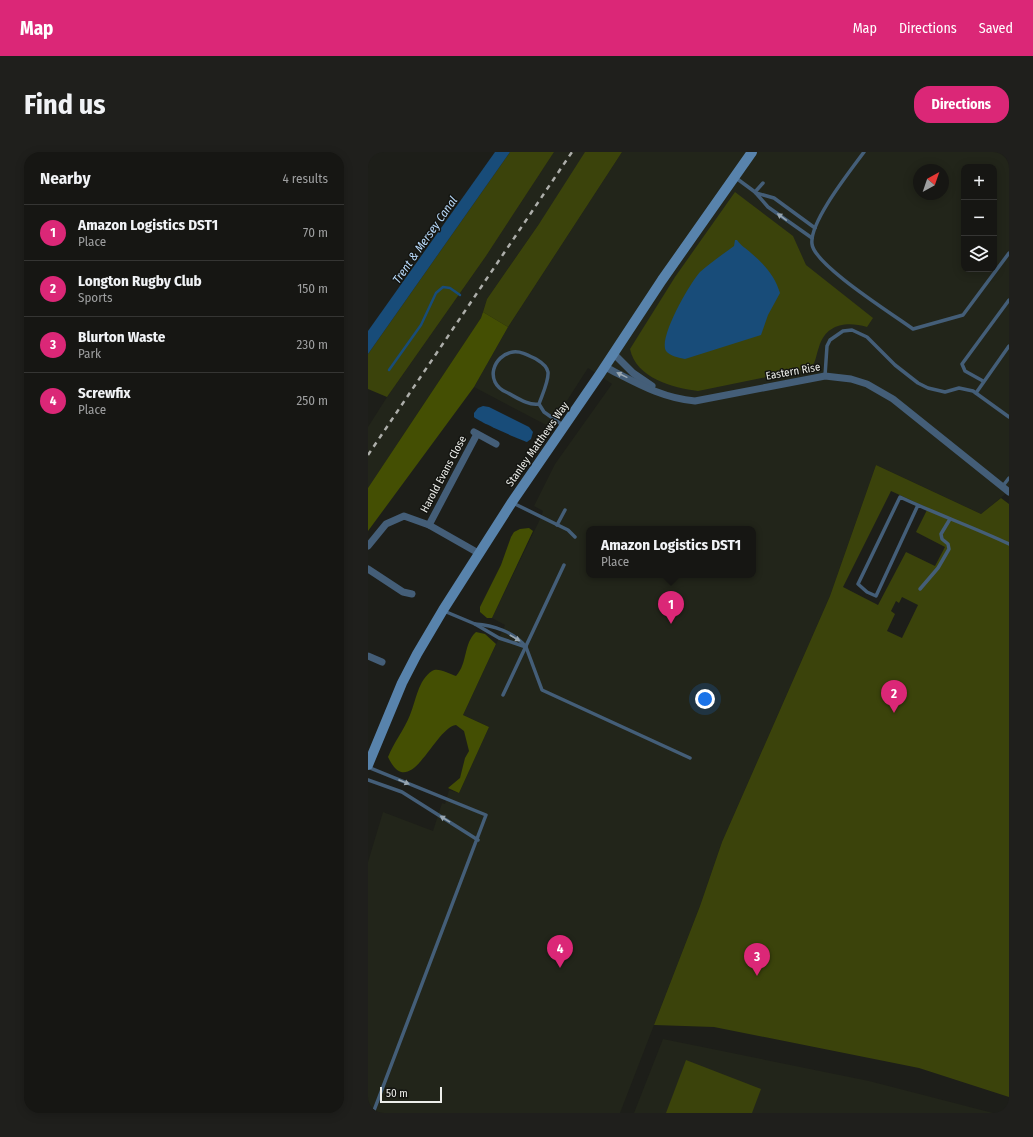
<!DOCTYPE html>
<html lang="en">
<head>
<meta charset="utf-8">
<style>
  :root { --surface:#161613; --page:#1f1f1c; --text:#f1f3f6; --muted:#9e9fa0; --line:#353533; --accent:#db2777 }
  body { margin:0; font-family:"Fira Sans Condensed",sans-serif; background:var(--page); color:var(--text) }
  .controls { position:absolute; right:12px; top:12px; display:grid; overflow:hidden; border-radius:8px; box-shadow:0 2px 10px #0003 }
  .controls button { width:36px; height:36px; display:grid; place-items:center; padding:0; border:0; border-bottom:1px solid var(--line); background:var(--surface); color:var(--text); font:20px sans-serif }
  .compass { position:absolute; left:545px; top:12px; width:36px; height:36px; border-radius:50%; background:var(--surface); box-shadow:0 2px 10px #0003; rotate:40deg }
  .scale { position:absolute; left:12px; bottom:10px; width:62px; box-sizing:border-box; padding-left:4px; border:2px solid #edeeea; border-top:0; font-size:11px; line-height:14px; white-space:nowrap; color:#edeeea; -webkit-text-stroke:3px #141511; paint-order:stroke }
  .you { position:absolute; left:337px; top:547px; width:14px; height:14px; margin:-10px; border:3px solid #fff; border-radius:50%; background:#1a73e8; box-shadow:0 0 0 6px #1a73e833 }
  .badge { display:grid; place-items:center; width:26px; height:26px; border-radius:50%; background:var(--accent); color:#fff; font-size:13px; font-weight:700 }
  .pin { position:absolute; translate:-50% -33px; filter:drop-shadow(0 1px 2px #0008) }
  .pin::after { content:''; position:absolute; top:21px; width:14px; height:12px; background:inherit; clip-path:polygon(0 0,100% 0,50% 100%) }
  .popup { position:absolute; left:218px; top:374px; width:170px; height:52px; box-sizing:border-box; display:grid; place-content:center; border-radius:8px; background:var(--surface); filter:drop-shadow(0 1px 3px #0005); font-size:13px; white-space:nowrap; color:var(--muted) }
  .popup b { font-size:15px; color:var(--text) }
  .popup::after { content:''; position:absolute; left:50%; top:100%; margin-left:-8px; border:8px solid transparent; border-top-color:var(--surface) }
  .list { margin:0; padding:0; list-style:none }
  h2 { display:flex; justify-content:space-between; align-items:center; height:52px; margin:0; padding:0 16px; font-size:17px }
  h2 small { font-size:13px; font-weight:400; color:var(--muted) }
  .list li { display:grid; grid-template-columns:26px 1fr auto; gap:12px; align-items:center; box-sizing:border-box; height:56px; padding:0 16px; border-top:1px solid var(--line) }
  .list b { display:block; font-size:15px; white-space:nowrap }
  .list p { margin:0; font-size:13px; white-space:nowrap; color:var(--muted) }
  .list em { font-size:13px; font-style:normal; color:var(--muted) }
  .icon { flex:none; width:22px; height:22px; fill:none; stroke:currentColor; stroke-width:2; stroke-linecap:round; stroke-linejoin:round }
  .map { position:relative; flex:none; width:641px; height:961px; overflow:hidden; border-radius:16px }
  header { display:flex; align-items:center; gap:24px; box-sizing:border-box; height:56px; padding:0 20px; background:var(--accent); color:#fff }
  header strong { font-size:19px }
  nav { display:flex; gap:22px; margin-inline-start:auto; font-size:14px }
  .intro { display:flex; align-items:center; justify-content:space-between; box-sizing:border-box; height:96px; padding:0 24px }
  h1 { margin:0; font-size:28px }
  .button { padding:10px 18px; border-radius:16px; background:var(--accent); color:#fff; font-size:14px; font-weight:700 }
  main { display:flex; gap:24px; padding:0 24px }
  aside { flex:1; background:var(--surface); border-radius:16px; box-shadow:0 2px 10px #0003 }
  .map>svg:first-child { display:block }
</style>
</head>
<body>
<header>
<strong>Map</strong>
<nav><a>Map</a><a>Directions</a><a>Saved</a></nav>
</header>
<div class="intro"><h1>Find us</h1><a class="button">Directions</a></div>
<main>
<aside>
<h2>Nearby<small>4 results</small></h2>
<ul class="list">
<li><span class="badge">1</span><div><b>Amazon Logistics DST1</b><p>Place</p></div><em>70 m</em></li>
<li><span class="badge">2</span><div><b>Longton Rugby Club</b><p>Sports</p></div><em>150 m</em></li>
<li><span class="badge">3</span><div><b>Blurton Waste</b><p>Park</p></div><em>230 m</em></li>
<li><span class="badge">4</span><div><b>Screwfix</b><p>Place</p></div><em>250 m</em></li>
</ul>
</aside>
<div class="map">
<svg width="641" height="961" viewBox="0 0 641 961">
  <rect width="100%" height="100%" fill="#1d1e19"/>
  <g fill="#22251a" fill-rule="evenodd">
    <polygon points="186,0 242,0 171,72 119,147 113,166 0,336 0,275 19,245 118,104"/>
    <path d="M254 0H641V339L613 362 508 313 462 444 354 690 332 754 252 961H0V710L15 660 65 679 74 651 77 652 81 638 91 641 121 575 95 563 137 473 124 466 173 365 175 359 166 354 187 312 244 232 220 216 182 275 106 235 140 175ZM596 15H626V117H596ZM551 18H575V42H551ZM221 377H385V423H221Z"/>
    <polygon points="295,887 501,929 625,961 266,961"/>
  </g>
  <g fill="#3b430b" fill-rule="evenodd">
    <polygon points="142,0 186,0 118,104 19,245 0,237 0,202"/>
    <polygon points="217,0 254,0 140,175 115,160 119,147 171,72"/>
    <path d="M367 40 425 84 438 113 505 166 499 175C478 169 458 172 451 195 448 203 448 210 443 216L330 239C305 236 268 226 262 197L307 125Z"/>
    <path d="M508 313 613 362 633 346 641 352V945L551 916 346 875 286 873 332 754 354 690 462 444ZM523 339 560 356 548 380 577 395 567 414 538 400 510 453 475 435ZM534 445 550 453 534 486 519 479 527 462 523 459 528 449 531 451Z"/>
    <polygon points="318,908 393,937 384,961 298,961"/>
  </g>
  <g fill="#444f03">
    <polygon points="115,160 140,175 106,235 0,379 0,336 113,166"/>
    <polygon points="161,376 165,379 124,466 119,466 112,460 112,455 133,413 143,385 146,380 152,377"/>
    <path d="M108 480 117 482 128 492 95 563 121 575 91 641 80 636 92 626 97 606 101 599 96 579 88 573C66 576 42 652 20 605 26 590 36 578 42 563 48 549 50 528 64 519 70 515 81 522 88 524 100 511 95 492 108 480Z"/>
  </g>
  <g fill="#184c79">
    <polygon points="127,0 142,0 0,202 0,179"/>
    <path d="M367 88H369C373 94 378 96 383 101 396 112 407 124 412 141L400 163 393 183 317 207C311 206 302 204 298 199 290 186 322 131 332 120 342 111 355 102 366 94Z"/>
    <path d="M115 254 121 255 161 275 165 280 163 287 159 290C153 288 111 270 106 265V261L110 256Z"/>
  </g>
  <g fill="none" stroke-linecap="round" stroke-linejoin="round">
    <polyline stroke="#184c79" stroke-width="2.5" points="21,218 53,173 68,141 75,135 82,136 92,143"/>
    <g stroke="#445e78" stroke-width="3.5">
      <path d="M496 0C483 18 441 70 444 92 446 113 526 163 545 177L595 163 641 101"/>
      <polyline points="368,26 387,40 395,31"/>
      <polyline points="387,40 400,55 444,86"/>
      <polyline points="388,41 406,46 447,76"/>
      <polyline points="457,224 459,194 462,188 475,179 484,178 499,185 527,213 550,231 560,236 577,240 591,236 605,239 641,265"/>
      <polyline points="615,229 597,219 594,212 641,148"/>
      <polyline points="608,241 641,194"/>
      <path d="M171 252C160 254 148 245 138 240 116 230 125 203 145 200 153 199 160 203 168 207 173 210 179 214 180 220 181 229 174 243 171 252L176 260 196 274"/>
      <polyline points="634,335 641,326"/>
      <polyline points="145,351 200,378 207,385"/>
      <path d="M550 353 508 444 499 440 490 432 532 345C568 362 605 375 641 392"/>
      <polyline points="189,373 197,358"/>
      <polyline points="552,437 570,416 581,397 580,392 574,387 573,382 582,367"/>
      <polyline points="76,459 107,472 131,486 158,495"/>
      <path d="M107 472C125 473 146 480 158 495L174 538 322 606"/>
      <polyline points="135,543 196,413"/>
      <polyline points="0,615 118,663 5,961"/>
      <polyline points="0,628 34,640 110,688"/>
    </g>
    <g stroke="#445e78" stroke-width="7">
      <polyline points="246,202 265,221 284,234"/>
      <path d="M237 215C267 230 293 246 327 249L457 224 483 227 499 232 525 247 641 340"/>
      <polyline points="106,280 128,292"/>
      <polyline points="61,373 109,282"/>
      <polyline points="0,394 18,372 36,364 61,373 112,402"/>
      <polyline points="0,417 35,440 44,442"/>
      <polyline points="0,504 14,510"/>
    </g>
    <polyline stroke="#5883ac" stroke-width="10" points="0,613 34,531 49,502 75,458 144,350 232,222 294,128 384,0"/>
    <polyline stroke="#adaeaa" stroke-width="2.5" stroke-dasharray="5 5" stroke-linecap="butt" points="0,303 204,0"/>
  </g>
  <defs><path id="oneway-solid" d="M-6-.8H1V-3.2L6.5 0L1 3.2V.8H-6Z"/></defs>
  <g fill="#98a6b1">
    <use href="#oneway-solid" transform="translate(414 65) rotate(-144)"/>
    <use href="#oneway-solid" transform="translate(254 223) rotate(-154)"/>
    <use href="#oneway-solid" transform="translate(147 486) rotate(30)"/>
    <use href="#oneway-solid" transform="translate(36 630) rotate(22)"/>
    <use href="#oneway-solid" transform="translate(77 667) rotate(-148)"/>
  </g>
  <g text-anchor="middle" stroke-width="3" stroke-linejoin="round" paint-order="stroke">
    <g font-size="11" fill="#edeeea" stroke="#141511">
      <text transform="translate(425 219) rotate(-10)" y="4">Eastern Rise</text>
      <text transform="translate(169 292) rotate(-55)" y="4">Stanley Matthews Way</text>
      <text transform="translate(75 322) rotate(-62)" y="4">Harold Evans Close</text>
    </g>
    <g font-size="12" font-style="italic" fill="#b7d9fa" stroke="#141511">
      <text transform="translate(57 88) rotate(-55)" y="4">Trent &amp; Mersey Canal</text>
    </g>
  </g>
</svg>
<div class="controls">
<button>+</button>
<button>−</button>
<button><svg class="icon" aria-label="layers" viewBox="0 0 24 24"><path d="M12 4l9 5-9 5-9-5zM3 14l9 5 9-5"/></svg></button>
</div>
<svg class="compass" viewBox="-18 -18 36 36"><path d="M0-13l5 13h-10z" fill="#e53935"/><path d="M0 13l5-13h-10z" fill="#9e9fa0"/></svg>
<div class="scale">50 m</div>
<div class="you"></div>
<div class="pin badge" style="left:303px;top:472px">1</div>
<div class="popup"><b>Amazon Logistics DST1</b>Place</div>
<div class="pin badge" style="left:526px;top:561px">2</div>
<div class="pin badge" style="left:389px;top:824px">3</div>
<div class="pin badge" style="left:192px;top:816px">4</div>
</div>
</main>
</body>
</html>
